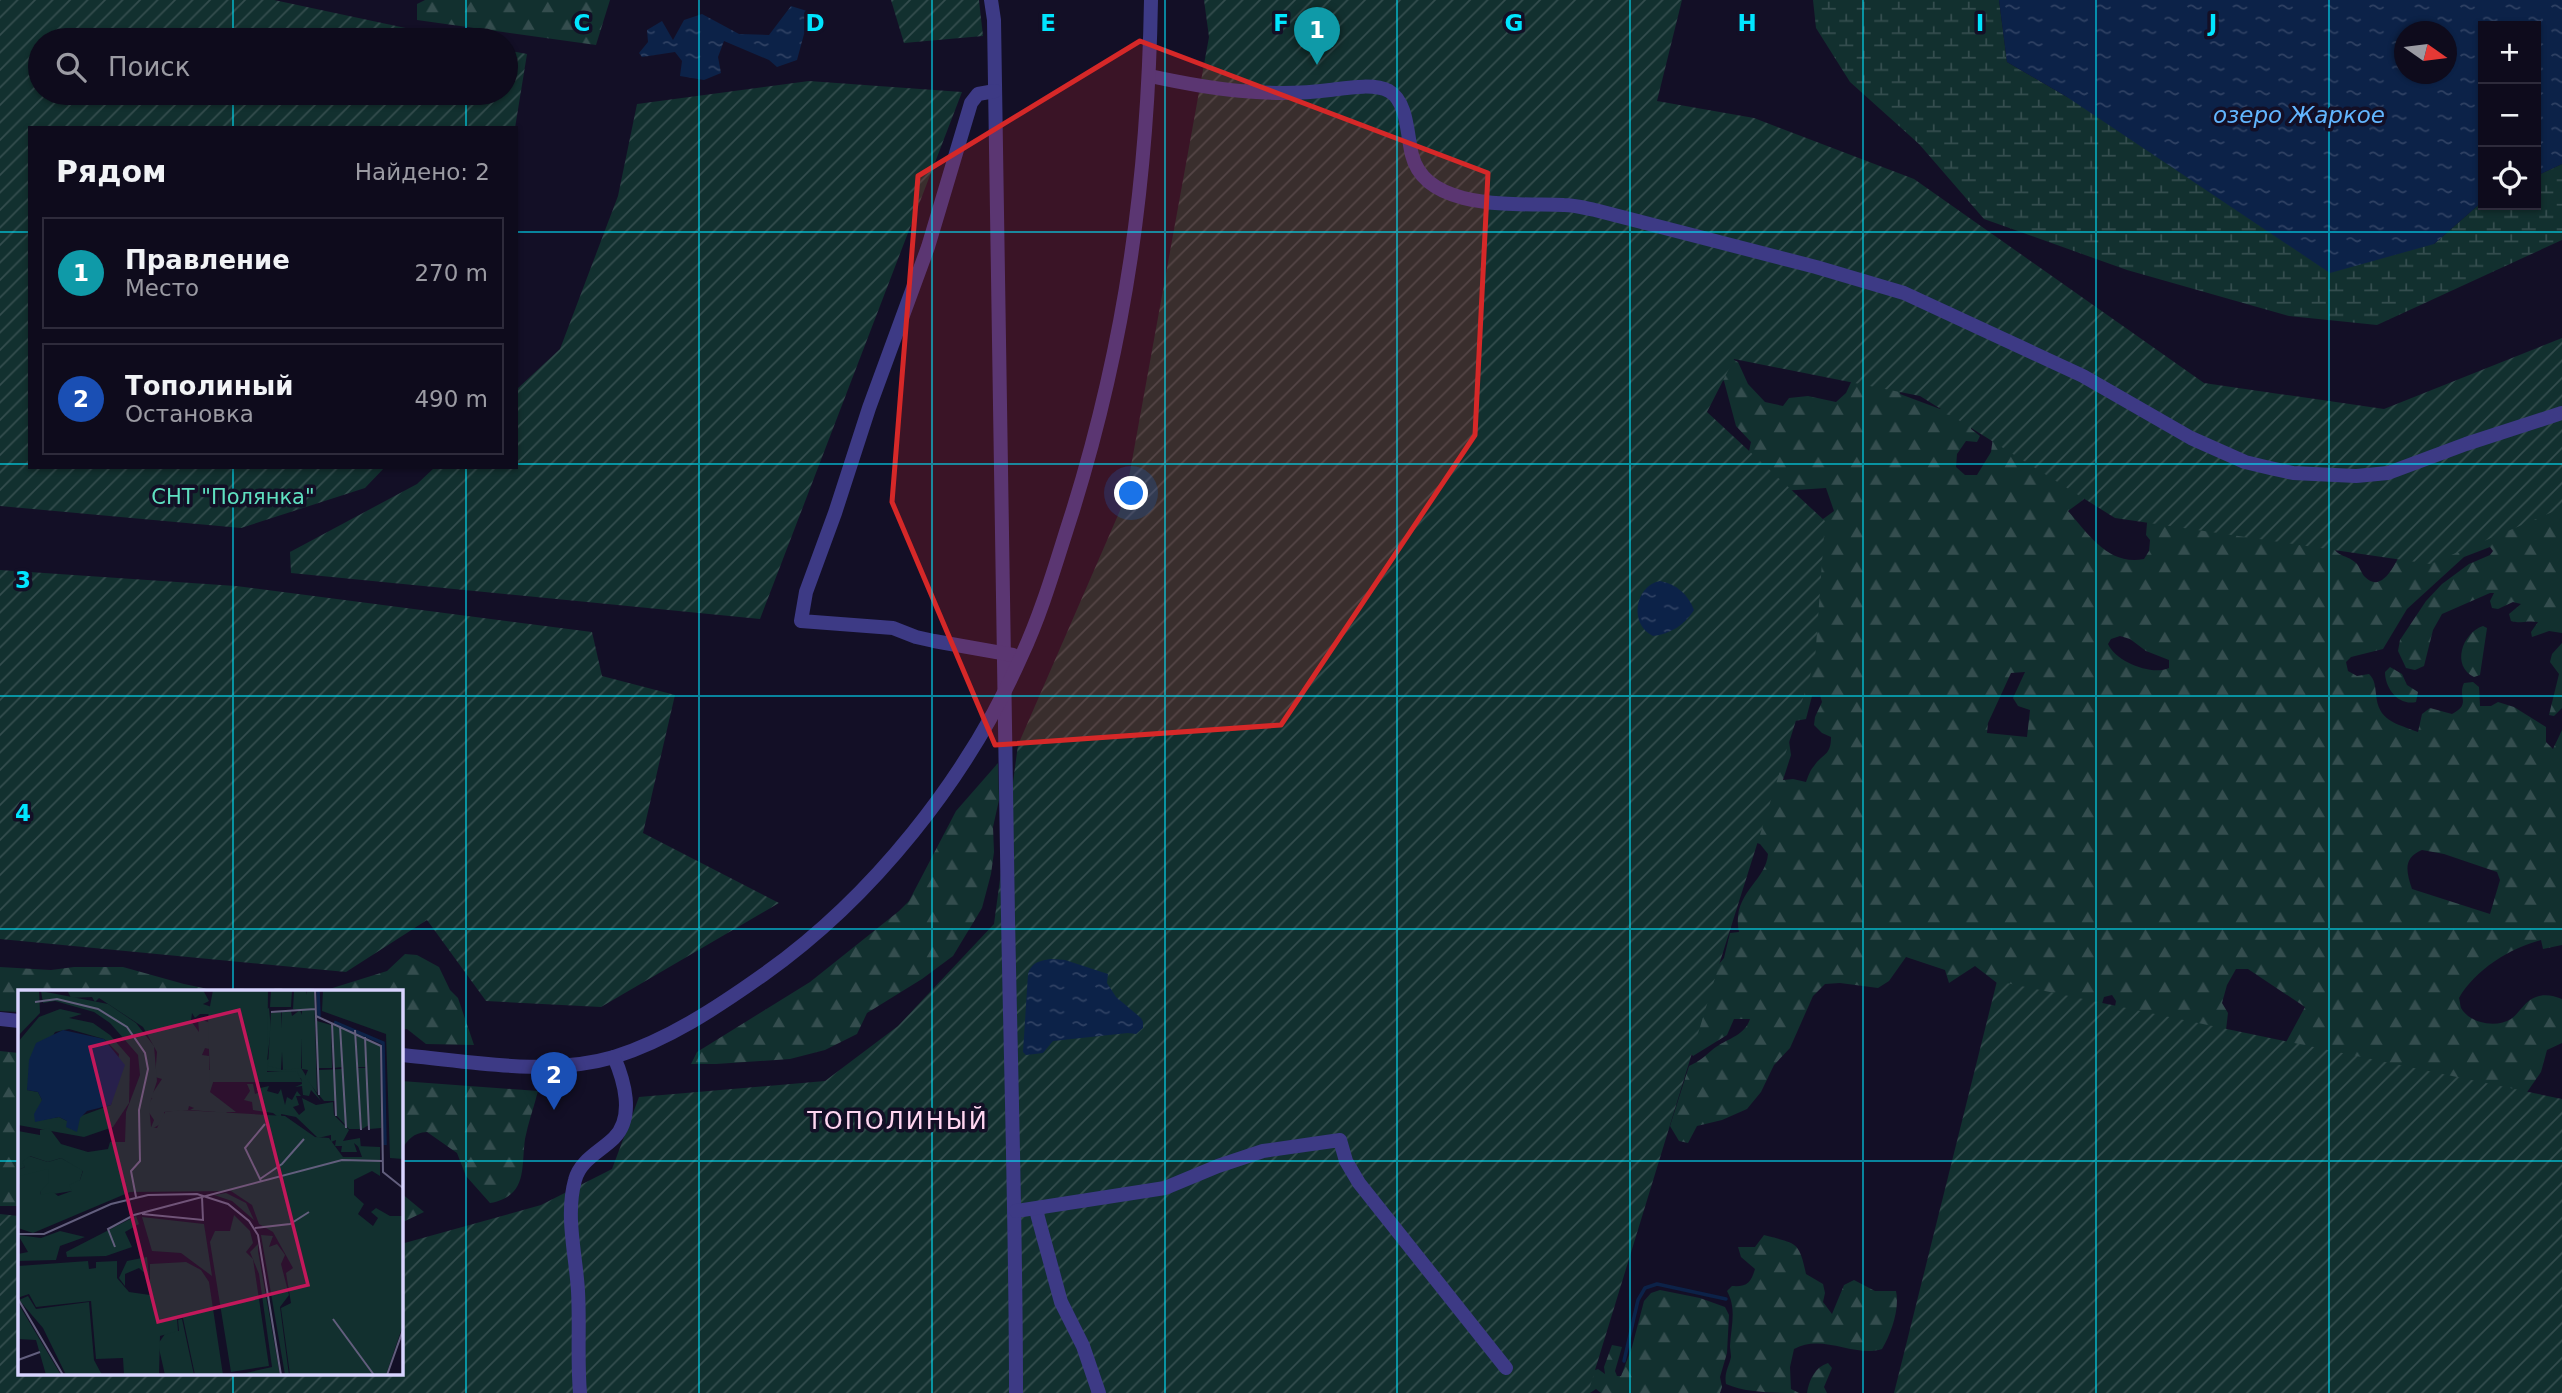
<!DOCTYPE html>
<html lang="ru">
<head>
<meta charset="utf-8">
<style>
  :root { --surface:#0e0b1c; --page:#1c1929; --text:#f1f3f6; --muted:#9b9ba3; --line:#2e2b3b; --accent:#8c9099 }
  body { margin:0; font-family:"DejaVu Sans",sans-serif; background:var(--page); color:var(--text) }
  .controls { position:absolute; right:21px; top:21px; display:grid; overflow:hidden; border-radius:0px; box-shadow:0 2px 5px #0004 }
  .controls button { width:63px; height:63px; display:grid; place-items:center; padding:0; border:0; border-bottom:2px solid var(--line); background:var(--surface); color:var(--text); font:35px sans-serif }
  .compass { position:absolute; left:2394px; top:21px; width:63px; height:63px; border-radius:50%; background:var(--surface); box-shadow:0 2px 5px #0004; rotate:104deg }
  .you { position:absolute; left:1132px; top:494px; width:24px; height:24px; margin:-18px; border:5px solid #fff; border-radius:50%; background:#1a73e8; box-shadow:0 0 0 10px #1a73e833 }
  .badge { display:grid; place-items:center; width:46px; height:46px; border-radius:50%; background:var(--accent); color:#fff; font-size:23px; font-weight:700 }
  .pin { position:absolute; translate:-50% -58px; filter:drop-shadow(0 2px 4px #0008) }
  .pin::after { content:''; position:absolute; top:37px; width:24px; height:21px; background:inherit; clip-path:polygon(0 0,100% 0,50% 100%) }
  .list { margin:0; padding:0; list-style:none }
  h2 { display:flex; justify-content:space-between; align-items:center; height:91px; margin:0; padding:0 28px; font-size:30px }
  h2 small { font-size:23px; font-weight:400; color:var(--muted) }
  .list li { display:grid; grid-template-columns:46px 1fr auto; gap:21px; align-items:center; box-sizing:border-box; height:112px; margin:0 14px 14px; padding:0 14px; border:2px solid var(--line); border-radius:0px }
  .list b { display:block; font-size:26px; white-space:nowrap }
  .list p { margin:0; font-size:23px; white-space:nowrap; color:var(--muted) }
  .list em { font-size:23px; font-style:normal; color:var(--muted) }
  .icon { flex:none; width:38px; height:38px; fill:none; stroke:currentColor; stroke-width:2; stroke-linecap:round; stroke-linejoin:round }
  .map { position:relative; flex:none; width:2562px; height:1393px; overflow:hidden }
  .search { position:absolute; background:var(--surface); box-shadow:0 2px 5px #0004; left:28px; top:28px; width:490px; height:77px; display:flex; align-items:center; gap:18px; box-sizing:border-box; padding:0 24px; border-radius:38px; color:var(--muted); font-size:26px }
  .panel { position:absolute; background:var(--surface); box-shadow:0 2px 5px #0004; left:28px; top:126px; width:490px; height:343px; border-radius:0px }
  .map>svg:first-child { display:block }
</style>
</head>
<body>
<div class="map">
<svg width="2562" height="1393" viewBox="0 0 2562 1393">
  <defs>
    <pattern id="forest-firs" width="22" height="20" patternUnits="userSpaceOnUse" patternTransform="scale(1.75)"><rect width="22" height="20" fill="#12302f"/><path d="M5 1l3.5 6h-7zM16 11l3.5 6h-7z" fill="#344d4e"/></pattern>
    <pattern id="wetland-marsh" width="20" height="14" patternUnits="userSpaceOnUse" patternTransform="scale(1.75)"><rect width="20" height="14" fill="#12302f"/><path d="M1 5h8M5 5V1M11 12h8M15 12V8" fill="none" stroke="#344d4e"/></pattern>
    <pattern id="garden-furrows" width="10" height="10" patternUnits="userSpaceOnUse" patternTransform="scale(1.75)"><rect width="10" height="10" fill="#12302f"/><path d="M-1 1l2-2M0 10L10 0M9 11l2-2" fill="none" stroke="#344d4e"/></pattern>
    <pattern id="water-ripples" width="26" height="14" patternUnits="userSpaceOnUse" patternTransform="scale(1.75)"><rect width="26" height="14" fill="#0c2248"/><path d="M2 4q2-2 4 0t4 0M15 11q2-2 4 0t4 0" fill="none" stroke="#2f4163"/></pattern>
  </defs>
  <rect width="100%" height="100%" fill="#130f26"/>
  <g fill="url(#forest-firs)" fill-rule="evenodd">
    <polygon points="425,0 610,0 596,45 417,20 417,4"/>
    <path d="M1725 355 1738 362 1748 384 1765 402 1783 406 1789 398 1808 396 1836 402 1846 393 1853 378 1902 383 1900 394 1940 409 1959 407 1972 419 1971 429 1980 436 1977 442 1966 441 1957 454 1956 467 1965 475H1977L1991 452 1995 423 2091 488 2083 500 2068 511C2089 535 2109 566 2144 559L2149 551 2150 540 2146 535 2147 523 2156 508 2331 543C2338 559 2345 553 2356 563 2360 567 2361 573 2365 577 2383 595 2396 561 2403 549L2562 445V633L2549 631 2532 637 2531 632 2538 622C2527 620 2518 624 2511 621L2509 614 2521 604 2513 602 2498 609 2492 608 2490 601 2494 593H2490L2442 614 2433 630 2424 666 2415 670 2406 668 2398 651 2400 640 2426 601 2442 584 2469 564 2490 555 2493 551 2490 547 2464 557 2407 609 2383 649 2351 657 2346 662 2348 671 2357 676 2369 674C2375 680 2375 686 2376 694 2378 721 2395 723 2418 732L2422 714 2430 708 2452 714C2472 704 2457 697 2464 683L2473 682 2479 687 2480 706H2491L2498 702 2514 707 2546 727V742L2553 749 2562 730V945L2543 949 2541 940C2510 948 2475 970 2459 998 2460 1001 2460 1005 2461 1008 2470 1024 2497 1028 2511 1019 2518 1014 2523 1005 2530 1000 2541 993 2551 995 2562 999V1043L2547 1050 2541 1072 2525 1095 2284 1046 2305 1007 2248 969H2236L2227 985 2222 1003 2228 1013 2226 1030 2114 1012 2116 1001 2112 995 2104 997 2098 1017 2010 993 1975 966 1949 983 1945 970 1906 957 1889 981 1878 988 1840 983 1825 984 1813 996 1790 1048 1774 1065 1761 1092 1747 1109 1722 1120 1697 1126 1688 1143 1679 1141 1670 1126 1689 1066C1704 1059 1704 1056 1716 1047 1729 1038 1745 1035 1750 1019H1734L1727 1035 1693 1056 1688 1050 1714 970 1724 958 1730 933 1739 932C1731 893 1766 882 1768 854L1760 844 1751 841 1789 741 1791 755 1783 780 1793 779 1806 782C1808 777 1810 770 1814 766 1823 753 1831 756 1831 737L1822 733 1814 725 1815 717 1822 702 1820 695 1812 696 1806 719 1795 721 1819 522 1834 511 1826 488 1781 491 1748 456 1751 442 1736 426 1724 381 1712 372ZM2120 636 2130 639 2146 651 2169 660V668C2152 676 2116 662 2108 644L2111 639ZM2025 672 2013 698 2018 706 2030 710 2027 737 1987 733 1988 723 2011 673ZM2422 850 2444 854 2497 872 2500 880 2490 914 2412 889C2406 871 2403 858 2422 850Z"/>
    <path d="M2483 626 2487 628 2480 675 2474 677C2451 666 2462 633 2483 626Z"/>
    <polygon points="2562,643 2562,708 2554,716 2549,715 2559,674 2550,662 2552,654"/>
    <path d="M2390 667 2402 674 2407 685 2418 692 2416 702C2398 706 2385 688 2385 672Z"/>
    <polygon points="998,763 999,800 993,827 994,852 991,874 982,908 953,956 922,979 867,1013 857,1034 825,1050 790,1059 716,1064 691,1064 697,1052 810,982 899,911 909,901 956,811"/>
    <polygon points="405,954 417,955 439,967 450,990 458,998 474,1045 426,1044 407,1029 401,1030 401,992 19,992 19,1012 0,1011 0,967 51,970 74,967 123,967 184,984 208,989 310,988 323,991 387,971"/>
    <polygon points="0,1051 19,1053 19,1206 0,1206"/>
    <path d="M401 1081 538 1091C534 1107 528 1123 525 1139 521 1168 528 1196 490 1203L466 1176 457 1153 427 1132C413 1133 408 1139 401 1151Z"/>
    <polygon points="401,1193 424,1212 401,1223"/>
    <path d="M1764 1235C1796 1244 1799 1240 1806 1274L1823 1284 1825 1293 1823 1302 1832 1314 1844 1285 1854 1280 1875 1291H1896C1900 1309 1891 1334 1882 1349 1855 1358 1822 1333 1794 1349L1790 1367 1791 1389 1799 1393C1775 1393 1747 1393 1726 1384 1724 1372 1729 1367 1731 1357 1731 1354 1730 1348 1730 1346 1731 1326 1737 1309 1727 1291L1732 1286C1747 1287 1751 1283 1755 1269L1741 1257 1738 1247H1755Z"/>
    <polygon points="1660,1290 1700,1298 1725,1307 1729,1315 1727,1353 1720,1377 1722,1387 1720,1393 1601,1393 1596,1389 1590,1393 1572,1393 1590,1372 1598,1369 1605,1374 1604,1367 1612,1345 1622,1347 1615,1371 1617,1376 1621,1376 1632,1347 1644,1301 1651,1293"/>
    <path d="M1828 1363 1832 1368 1824 1387 1827 1393H1807C1809 1380 1815 1367 1828 1363Z"/>
  </g>
  <polygon fill="url(#wetland-marsh)" points="1813,0 1999,0 2007,62 2067,97 2434,244 2483,201 2483,205 2536,205 2536,176 2562,164 2562,240 2377,325 2289,316 2127,270 1984,219 1919,144 1850,82 1816,28"/>
  <g fill="url(#garden-furrows)">
    <polygon points="0,0 274,0 462,40 40,40 40,93 506,93 506,50 527,54 515,128 30,128 30,467 385,467 365,488 241,528 0,506"/>
    <polygon points="891,0 979,0 983,36 904,43"/>
    <polygon points="1204,0 1682,0 1657,101 1754,118 1914,179 2204,383 2384,409 2562,338 2562,508 2430,564 2115,518 1920,396 1734,359 1707,412 1825,521 1815,660 1719,965 1588,1393 0,1393 0,1214 19,1216 19,1374 401,1374 401,1244 541,1205 612,1169 639,1097 825,1081 898,1026 994,924 1018,745 1125,499 1209,37"/>
    <polygon points="809,81 962,92 760,619 291,573 290,552 417,484 435,467 516,467 516,390 560,349 618,196 637,104"/>
    <polygon points="0,570 236,586 592,632 602,676 675,695 643,833 779,903 601,1007 486,1001 427,920 346,972 0,939"/>
    <polygon points="1997,981 2562,1099 2562,1393 1894,1393"/>
  </g>
  <g fill="url(#water-ripples)" fill-rule="evenodd">
    <path d="M1999 0H2562V164L2536 176V26H2483V201L2434 244 2330 273 2067 97 2007 62ZM2404 32H2446V74H2404Z"/>
    <polygon points="791,6 810,12 797,60 777,67 769,60 724,41 718,57 721,73 704,80 680,76 682,61 675,52 642,57 639,53 648,42 647,30 662,21 673,40 684,20 702,14 739,34 769,35"/>
    <path d="M1660 581C1676 584 1688 594 1694 610 1685 625 1670 634 1653 636 1629 625 1634 586 1660 581Z"/>
    <path d="M1051 959 1065 960 1108 974 1107 983 1116 997 1141 1018 1143 1022V1028L1136 1034 1128 1033 1053 1041 1043 1053 1026 1055 1023 1052 1028 974C1032 962 1039 961 1051 959Z"/>
  </g>
  <g fill="none" stroke-linecap="round" stroke-linejoin="round">
    <polyline stroke="#0c2248" stroke-width="3.5" points="1624,1361 1638,1300 1645,1288 1657,1284 1726,1299"/>
    <g stroke="#3d3a85" stroke-width="14">
      <path d="M991 0 994 20C998 319 1003 618 1008 917 1011 1076 1016 1234 1016 1393"/>
      <path d="M1150 76C1210 89 1269 98 1330 90 1346 88 1374 83 1389 91 1408 102 1407 136 1412 155 1426 212 1519 203 1564 205 1574 205 1585 208 1595 210L1816 267 1904 293 2083 376 2191 438 2245 462 2270 468 2293 473 2356 476 2388 473 2466 444 2562 413"/>
      <polyline points="995,91 978,94 971,103 928,247 869,408 835,513 806,592 801,621 893,628 916,637 934,641 1013,655"/>
      <polyline points="0,1019 19,1021"/>
      <path d="M401 1055C469 1061 546 1077 614 1057 668 1040 718 1007 763 975 872 898 967 779 1021 657 1043 610 1057 559 1073 510 1126 339 1148 179 1151 0"/>
      <polyline points="1036,1210 1061,1302 1083,1346 1099,1393"/>
      <polyline points="1016,1211 1165,1188 1218,1166 1263,1151 1340,1140 1346,1161 1359,1183 1506,1368"/>
      <path d="M580 1393C577 1359 580 1325 578 1291 576 1255 565 1216 575 1180 580 1160 601 1151 614 1138 635 1117 624 1080 614 1057"/>
    </g>
  </g>
  <path fill="#d62828" fill-opacity="0.2" stroke="#d62828" stroke-width="5" stroke-linejoin="round" d="M1140 41 1488 173 1475 435 1281 725 995 745 892 502 918 176Z"/>
  <path fill="none" stroke="#00e5ff" stroke-width="2" stroke-opacity="0.55" d="M233 0V40M466 0V40M699 0V1393M932 0V1393M1165 0V1393M1397 0V1393M1630 0V1393M1863 0V1393M2096 0V1393M2329 0V1393M233 93V128M466 93V128M0 232H30M516 232H2562M0 464H30M516 464H2562M233 467V992M466 467V1393M0 696H2562M0 929H2562M0 1161H19M401 1161H2562M233 1374V1393"/>
  <g text-anchor="middle" stroke-width="7" stroke-linejoin="round" paint-order="stroke">
    <g font-size="21" fill="#5fe0c0" stroke="#130f26">
      <text x="233" y="504">СНТ "Полянка"</text>
    </g>
    <g font-size="23" font-style="italic" fill="#62b6ff" stroke="#130f26">
      <text x="2299" y="123">озеро Жаркое</text>
    </g>
    <g font-size="24" letter-spacing="2" fill="#ffd6f0" stroke="#130f26">
      <text x="898" y="1129">ТОПОЛИНЫЙ</text>
    </g>
  </g>
  <g transform="translate(18 990)">
    <rect width="385" height="385" fill="#130f26"/>
    <path d="M11 166 30 172 43 168 65 180 62 190 54 201 23 206 22 201 0 194V180L7 177 3 172Z" fill="#12302f"/>
    <path d="M49 0H185L191 11 185 14 214 24H182L177 28 174 23 173 31 181 42 180 29 194 33 191 59 187 58 184 65 191 66V80H199L192 102 218 122H209L203 129 198 122 172 120 176 118 171 116 170 120 146 122V132L132 140 136 130 128 118 134 108 138 110 132 107 144 89 137 87 139 62 125 37 81 8 77 12 74 7 53 8ZM251 18 253 39 249 70 262 61 263 80 282 76 303 111 293 100 291 106 285 105 284 96 277 97 284 94 283 88 271 92 264 82 249 81 247 20ZM229 94H235L237 104 242 102 238 99 251 96 249 101 260 104 263 99 267 115 269 107 274 110 279 101 283 106H278L281 115 275 117 281 125 287 120 284 108 298 115 315 112 316 125 331 140 325 151 342 148 343 159 336 153 339 162H323L324 156H317L318 150 313 152V145L300 148 278 127 263 124 264 130 255 123 235 120 234 112 226 110 232 101ZM208 203 228 213 236 230 214 211 196 205ZM42 241 67 247 42 256 38 270 0 271V264L10 262 0 245 23 248ZM243 245 255 246 251 257 259 254 265 262 267 265 263 274 271 305 262 317 271 385H267ZM240 254V261L262 385H219L254 377 241 284 232 262ZM129 267 131 287 121 278 107 284V296L101 288 109 271ZM10 306 18 319 71 312 76 370 84 385H48L25 338 1 310ZM0 313 43 385H28L18 350 0 349ZM164 329 176 385H147L140 354 149 341H161L160 330Z" fill="#12302f"/>
    <path d="M305 0H385V169L372 168 368 44 304 21ZM42 19 64 24 51 28 75 33 92 45 112 68 111 113 95 137 66 147 0 135V52L21 27ZM51 39 86 49 101 64 93 115 49 131 41 127 23 130 24 110 20 102 9 100 12 89 37 42Z" fill="#12302f" fill-rule="evenodd"/>
    <path d="M0 0H21L22 23 0 46ZM195 0H250L249 82 279 81 284 92H192L190 27ZM253 0H274L273 17H252ZM276 0H288V5L289 0H296L299 103 287 87 290 80 284 79 283 48V78L265 80 264 62 263 79 250 76 253 23 263 22V38L264 21H273L274 26 282 20 284 25V20L275 19ZM23 1 90 14 118 33 136 56 139 91 131 116 133 137 139 138 147 122 163 120 267 126 297 147 311 148 325 167H344L340 156 362 157V186L354 181 336 190V205L346 214 340 224 355 236 360 228 353 222 358 218 372 226H385V335L368 385H272L263 318 273 313 268 283 275 278 255 242 241 234 234 215 213 201 112 202 15 243 0 238 2 186 30 179 31 193 22 201 23 205 35 202 40 206 54 201 51 195 62 190 65 181 43 168 30 172 12 166 4 172 7 177 0 180V141L22 145V140L31 138 43 154 70 162 90 159 92 152H107L108 122 122 85 120 65 92 33 76 22 37 11 25 13ZM299 31 313 35 314 78H300ZM314 35 337 42 341 102 340 78H348L350 97 348 63V77H340L338 42 346 47 347 62 348 48 362 56 363 138 352 139 351 135 344 139 342 111 343 139H331L318 125 317 111H306L301 105V80L324 79 326 93 323 51 324 77 316 78ZM216 225 232 241 235 253 228 262 235 269 251 376 213 382 192 252 197 241H212ZM118 226 121 234 107 242 114 257 88 266 49 267 48 262ZM124 227 186 234 194 286 163 263 134 261ZM70 271 71 279 78 278V272L99 271V288L111 302 132 305V274L168 272 183 280 191 292 205 385H177L165 328 159 329 160 341 142 346 141 385H106L105 368 78 369 73 311 18 317 11 304 2 307 0 276Z" fill="#12302f"/>
    <path d="M45 40 86 49 107 75 93 115 69 121 62 128 59 142 48 137 49 131 41 127 17 132 16 124 24 110 20 102 9 100 11 70 18 53Z" fill="#0c2248"/>
    <path fill="none" stroke="#0c2248" stroke-width="3.5" d="M300 0 301 27M316 32 365 53 367 155"/>
    <path fill="none" stroke="#625e7d" stroke-width="2" d="M297 0 301 105M17 12 39 9 80 19 109 37 127 63 130 79 121 120 122 171 113 181 118 207M253 22 297 19M298 26 363 56 365 182 385 198M314 33 318 126M322 36 328 138M337 40 343 140M347 47 351 140M242 189 264 174 286 149M243 191 227 158 247 134M124 224 185 230 184 207M237 238 272 234 291 222M0 244H26L93 214 130 205 179 204 210 214 231 231 240 245 263 385M97 257 90 239 116 225 324 170 364 171M0 309 45 385M315 329 356 385M0 370 22 362M369 385 385 340"/>
    <path fill="#c2185b" fill-opacity="0.15" stroke="#c2185b" stroke-width="3.5" d="M221 20 290 295 140 332 72 57Z"/>
    <rect width="385" height="385" fill="none" stroke="#d9d4ff" stroke-width="3.5"/>
  </g>
  <g font-size="23" text-anchor="middle" font-weight="bold" fill="#00e5ff" stroke="#130f26" stroke-width="7" stroke-linejoin="round" paint-order="stroke">
    <text x="582" y="31">C</text>
    <text x="815" y="31">D</text>
    <text x="1048" y="31">E</text>
    <text x="1281" y="31">F</text>
    <text x="1514" y="31">G</text>
    <text x="1747" y="31">H</text>
    <text x="1980" y="31">I</text>
    <text x="2213" y="31">J</text>
    <text x="23" y="588">3</text>
    <text x="23" y="821">4</text>
  </g>
</svg>
<div class="controls">
<button>+</button>
<button>−</button>
<button><svg class="icon" aria-label="locate" viewBox="0 0 24 24"><circle cx="12" cy="12" r="6"/><path d="M12 2v4M12 18v4M2 12h4M18 12h4"/></svg></button>
</div>
<svg class="compass" viewBox="-18 -18 36 36"><path d="M0-13l5 13h-10z" fill="#e53935"/><path d="M0 13l5-13h-10z" fill="#9b9ba3"/></svg>
<div class="you"></div>
<div class="pin badge" style="left:1317px;top:65px;background:#0f9aa8">1</div>
<div class="pin badge" style="left:554px;top:1110px;background:#1a4fb4">2</div>
<div class="search"><svg class="icon" aria-label="search" viewBox="0 0 24 24"><circle cx="10" cy="10" r="6"/><path d="M15 15l6 6"/></svg>Поиск</div>
<section class="panel">
<h2>Рядом<small>Найдено: 2</small></h2>
<ul class="list">
<li><span class="badge" style="background:#0f9aa8">1</span><div><b>Правление</b><p>Место</p></div><em>270 m</em></li>
<li><span class="badge" style="background:#1a4fb4">2</span><div><b>Тополиный</b><p>Остановка</p></div><em>490 m</em></li>
</ul>
</section>
</div>
</body>
</html>
